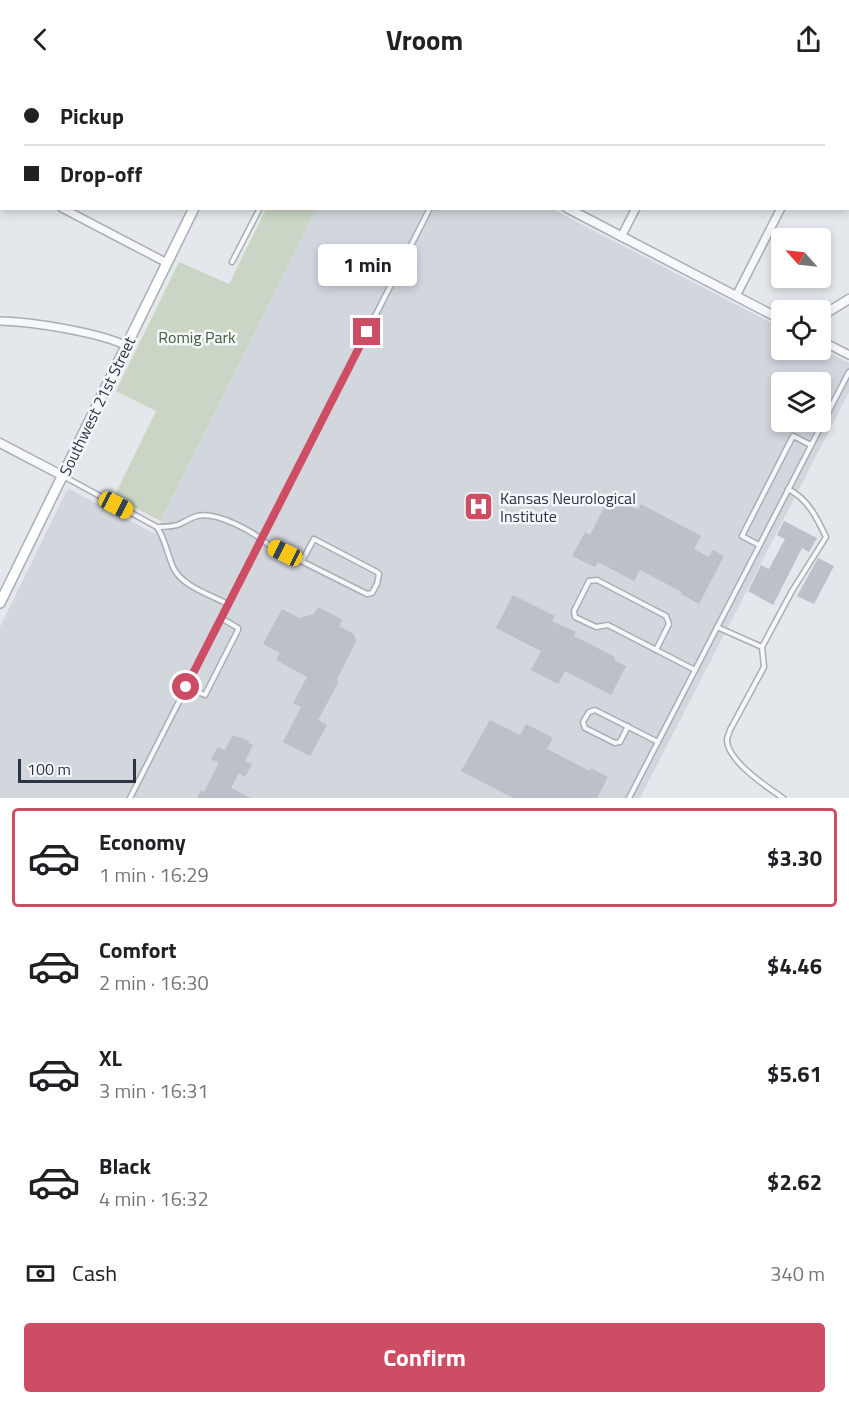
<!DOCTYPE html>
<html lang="en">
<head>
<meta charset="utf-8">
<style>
	body { margin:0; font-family:"Titillium Web",sans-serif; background:#f2f2f2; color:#202124; height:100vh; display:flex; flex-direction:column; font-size:22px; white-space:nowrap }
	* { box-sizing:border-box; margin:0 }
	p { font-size:20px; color:#757577 }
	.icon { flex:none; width:33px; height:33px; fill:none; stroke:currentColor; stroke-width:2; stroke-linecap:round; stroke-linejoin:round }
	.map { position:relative; height:720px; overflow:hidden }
	.sheet { display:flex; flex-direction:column; background:#fff; flex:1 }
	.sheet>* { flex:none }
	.hud { position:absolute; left:0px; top:0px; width:849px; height:132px; box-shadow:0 3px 9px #0003; display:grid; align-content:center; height:132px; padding:0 24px; background:#fff }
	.needle { width:39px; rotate:297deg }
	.tools { position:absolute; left:771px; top:150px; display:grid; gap:12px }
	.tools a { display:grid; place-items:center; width:60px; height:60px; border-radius:6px; background:#fff; box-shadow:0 3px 9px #0003; font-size:30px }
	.scale { position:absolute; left:18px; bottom:15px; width:118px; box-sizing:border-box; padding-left:6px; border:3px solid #2b3544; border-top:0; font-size:16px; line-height:21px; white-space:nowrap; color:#2b3544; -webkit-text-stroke:4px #f4f6f9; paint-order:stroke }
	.end { position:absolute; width:27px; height:27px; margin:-14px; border:8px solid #cd4d65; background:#fff; box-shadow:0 0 0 3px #fff }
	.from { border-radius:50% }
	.bubble { position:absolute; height:42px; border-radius:6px; background:#fff; box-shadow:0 3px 9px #0003; font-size:20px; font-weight:700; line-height:42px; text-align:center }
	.car { position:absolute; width:18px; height:36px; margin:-18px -9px; border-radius:8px; box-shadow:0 0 4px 2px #0007; background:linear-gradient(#f5c518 24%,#345 0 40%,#f5c518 0 76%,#345 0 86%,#f5c518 0) }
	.hud b { display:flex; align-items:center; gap:21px; height:57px; font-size:22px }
	.hud b+b { border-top:2px solid #e0e0e0 }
	.hud i { width:15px; height:15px; background:#202124 }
	ul { padding:10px 0 0; list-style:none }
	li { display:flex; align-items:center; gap:18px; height:99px; margin:0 12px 9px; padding:0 12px; border:3px solid transparent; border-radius:6px }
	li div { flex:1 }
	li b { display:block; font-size:22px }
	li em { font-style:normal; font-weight:700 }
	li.on { border-color:#cd4d65 }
	li>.icon { width:54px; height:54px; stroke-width:1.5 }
	.pay { display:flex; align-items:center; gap:15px; height:66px; padding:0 24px; font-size:22px }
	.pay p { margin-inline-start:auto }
	.cta { display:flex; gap:12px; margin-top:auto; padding:12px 24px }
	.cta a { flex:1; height:69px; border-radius:6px; background:#cd4d65; color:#fff; font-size:24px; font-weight:700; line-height:69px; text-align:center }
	header { display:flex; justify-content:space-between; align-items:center; height:78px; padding:0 24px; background:#fff; font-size:27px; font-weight:700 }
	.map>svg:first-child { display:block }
	.built { fill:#d2d6dd; fill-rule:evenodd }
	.green { fill:#cad5c5 }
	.building { fill:#bbc0c9 }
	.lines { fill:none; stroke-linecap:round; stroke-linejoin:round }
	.service-casing { stroke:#a9aeb6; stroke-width:7 }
	.minor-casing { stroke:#a9aeb6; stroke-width:10 }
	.tertiary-casing { stroke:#a9aeb6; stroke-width:11 }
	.secondary-casing { stroke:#a9aeb6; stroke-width:12 }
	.service { stroke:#f7f8fa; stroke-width:4 }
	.minor { stroke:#f7f8fa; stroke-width:7 }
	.tertiary { stroke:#f7f8fa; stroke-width:8 }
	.secondary { stroke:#fff; stroke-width:9 }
	.route { stroke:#cd4d65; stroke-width:8 }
	.labels { text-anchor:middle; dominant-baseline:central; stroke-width:5; stroke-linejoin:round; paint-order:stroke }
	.park-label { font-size:16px; fill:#425f39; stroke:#f4f6f9 }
	.street-label { font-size:16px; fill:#2b3544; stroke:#f4f6f9 }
	.poi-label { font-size:16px; fill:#2b3544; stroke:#f4f6f9; text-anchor:start }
</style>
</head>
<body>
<header><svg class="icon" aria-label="back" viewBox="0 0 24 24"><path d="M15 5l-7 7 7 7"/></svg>Vroom<svg class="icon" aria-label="share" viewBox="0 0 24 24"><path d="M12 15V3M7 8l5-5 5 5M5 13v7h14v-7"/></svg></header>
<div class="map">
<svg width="849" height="720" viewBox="0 0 849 720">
	<rect width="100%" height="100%" fill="#e4e7eb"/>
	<path class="built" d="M 316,131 L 552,131 L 781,250 L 782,272 L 820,272 L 821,270 L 849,285 L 849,314 L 640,720 L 0,720 L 0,549 L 66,414 L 69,411 L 155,456 ZM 782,304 L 820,304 L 820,344 L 782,344 Z"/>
	<path class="green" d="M 266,131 L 316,131 L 161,443 L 114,419 L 156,333 L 116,313 L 179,184 L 229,206 Z"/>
	<g class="building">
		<path d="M 610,418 L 638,432 L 641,426 L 701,458 L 694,471 L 709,479 L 713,472 L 724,478 L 699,526 L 681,516 L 682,514 L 640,492 L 634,503 L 598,484 L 595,489 L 572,478 L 585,454 L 590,457 Z"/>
		<path d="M 784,443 L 817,460 L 809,474 L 802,470 L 773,527 L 748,513 L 761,487 L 769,491 L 785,461 L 777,457 Z"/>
		<path d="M 818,480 L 834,488 L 814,526 L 797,518 Z"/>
		<path d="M 513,517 L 555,538 L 552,543 L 576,554 L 574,558 L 615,579 L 614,582 L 626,588 L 611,617 L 565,593 L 558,606 L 531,592 L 541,573 L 496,550 Z"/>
		<path d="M 318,529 L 343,542 L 339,548 L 354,556 L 356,564 L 337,601 L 338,605 L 318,642 L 327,647 L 310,678 L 283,664 L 301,629 L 293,625 L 307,599 L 276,582 L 280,575 L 263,566 L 282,531 L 299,540 L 314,536 Z"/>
		<path d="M 490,642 L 520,657 L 526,646 L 553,660 L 547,671 L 590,693 L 591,690 L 608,699 L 597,720 L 513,720 L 461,693 Z"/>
		<path d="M 233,657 L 249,663 L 248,665 L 253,667 L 245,683 L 252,686 L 245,699 L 239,695 L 231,710 L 251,720 L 197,720 L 201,712 L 204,714 L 219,685 L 211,681 L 218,669 L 225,672 Z"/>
	</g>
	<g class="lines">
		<defs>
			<g id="service">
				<path d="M 322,2 L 322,0"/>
				<path d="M 232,184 L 260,130"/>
				<path d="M 63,398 L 157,449 C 166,463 167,475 173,489 C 181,508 211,517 228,526"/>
				<path d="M 157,449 C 165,449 173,449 180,446 C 186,443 191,440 197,438 C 217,433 254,454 269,467 L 367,516 L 372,515 L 377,506 L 379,496 L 377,494 L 314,461 L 302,483"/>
				<path d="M 759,467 L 742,458 L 793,358 L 811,367"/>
				<path d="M 717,549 L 762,569 L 792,513 L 826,459 C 817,440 808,421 788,411"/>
				<path d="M 762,569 L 764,589 L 730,652 C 729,655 728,658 727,661 C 726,682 767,709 783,720"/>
				<path d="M 656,572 L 669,546 L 666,538 L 597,502 L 589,503 L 574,533 L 575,539 L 596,549 L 608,547 L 695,592"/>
				<path d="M 186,609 L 205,617 L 238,552 L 238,550 L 221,540"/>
				<path d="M 628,648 L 620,664 L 615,665 L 585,650 L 583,644 L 589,634 L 595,632 L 658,664"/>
				<path d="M 130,720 L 430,130"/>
				<path d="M 629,720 L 849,294"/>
			</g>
			<g id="minor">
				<path d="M 63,0 L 66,2"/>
				<path d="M 704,0 L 707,2"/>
				<path d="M 411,2 L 412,0"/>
				<path d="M 557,2 L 558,0"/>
				<path d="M 848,2 L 848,0"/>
				<path d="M 848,75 L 849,76"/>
				<path d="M 0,98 L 2,99"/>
				<path d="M 62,130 L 167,185"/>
				<path d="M 621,159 L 636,130"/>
				<path d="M 736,218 L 781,130"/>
				<path d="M 0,243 C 33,244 98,254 127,268"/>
				<path d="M 820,262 L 849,277"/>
			</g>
			<g id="tertiary">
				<path d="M 314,0 L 317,2"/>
				<path d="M 567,130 L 782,242"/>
				<path d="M 820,239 L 849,221"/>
				<path d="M 0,365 L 63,398"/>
			</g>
			<g id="secondary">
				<path d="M 256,2 L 256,0"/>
				<path d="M 0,525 L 194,130"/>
			</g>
		</defs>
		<use href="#service" class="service-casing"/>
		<use href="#minor" class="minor-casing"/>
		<use href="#tertiary" class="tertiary-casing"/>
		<use href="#secondary" class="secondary-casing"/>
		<use href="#service" class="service"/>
		<use href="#minor" class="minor"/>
		<use href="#tertiary" class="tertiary"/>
		<use href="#secondary" class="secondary"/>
	</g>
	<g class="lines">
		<path class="route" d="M 186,609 L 367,254"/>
	</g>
	<defs>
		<symbol id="hospital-square" viewBox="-11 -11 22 22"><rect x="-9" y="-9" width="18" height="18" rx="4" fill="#cd4d65" stroke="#f4f6f9"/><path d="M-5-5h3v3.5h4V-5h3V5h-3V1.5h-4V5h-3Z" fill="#fff"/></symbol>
	</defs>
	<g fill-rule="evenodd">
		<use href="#hospital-square" x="462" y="412" width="33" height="33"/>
	</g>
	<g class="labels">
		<g class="park-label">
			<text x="197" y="259">Romig Park</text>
		</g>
		<g class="street-label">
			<text transform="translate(97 328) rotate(-64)">Southwest 21st Street</text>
		</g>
		<g class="poi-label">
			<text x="500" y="420">Kansas Neurological<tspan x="500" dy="18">Institute</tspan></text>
		</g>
	</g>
</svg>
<div class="tools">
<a><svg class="needle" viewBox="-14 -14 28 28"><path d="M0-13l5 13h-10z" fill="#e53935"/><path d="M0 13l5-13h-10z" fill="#757577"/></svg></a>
<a><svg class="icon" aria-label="locate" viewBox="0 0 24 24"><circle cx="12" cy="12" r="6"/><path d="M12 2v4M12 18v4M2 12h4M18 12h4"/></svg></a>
<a><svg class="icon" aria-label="layers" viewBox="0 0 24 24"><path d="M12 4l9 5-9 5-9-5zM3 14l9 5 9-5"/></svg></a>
</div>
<div class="scale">100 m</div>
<i class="end from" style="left:186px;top:609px"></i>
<i class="end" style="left:367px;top:254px"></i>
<div class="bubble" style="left:318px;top:166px;width:99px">1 min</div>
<i class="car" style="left:116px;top:427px;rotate:118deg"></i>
<i class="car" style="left:285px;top:475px;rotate:296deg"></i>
<div class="hud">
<b><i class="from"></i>Pickup</b>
<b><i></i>Drop-off</b>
</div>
</div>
<section class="sheet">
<ul>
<li class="on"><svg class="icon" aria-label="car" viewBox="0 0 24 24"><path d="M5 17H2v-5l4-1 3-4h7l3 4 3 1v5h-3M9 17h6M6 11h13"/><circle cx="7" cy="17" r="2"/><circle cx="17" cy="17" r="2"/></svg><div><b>Economy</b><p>1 min · 16:29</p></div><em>$3.30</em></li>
<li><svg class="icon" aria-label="car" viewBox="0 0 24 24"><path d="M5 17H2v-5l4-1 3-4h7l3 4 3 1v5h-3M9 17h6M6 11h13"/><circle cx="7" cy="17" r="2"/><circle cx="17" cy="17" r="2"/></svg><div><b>Comfort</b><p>2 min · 16:30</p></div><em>$4.46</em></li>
<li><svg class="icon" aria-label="car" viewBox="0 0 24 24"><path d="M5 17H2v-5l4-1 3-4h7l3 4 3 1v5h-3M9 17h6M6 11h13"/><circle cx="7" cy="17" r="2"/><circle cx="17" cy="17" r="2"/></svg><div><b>XL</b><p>3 min · 16:31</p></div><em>$5.61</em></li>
<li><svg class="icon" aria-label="car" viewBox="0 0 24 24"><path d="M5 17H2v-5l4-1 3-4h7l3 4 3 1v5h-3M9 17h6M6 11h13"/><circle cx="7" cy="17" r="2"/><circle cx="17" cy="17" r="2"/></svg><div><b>Black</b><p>4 min · 16:32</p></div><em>$2.62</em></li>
</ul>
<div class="pay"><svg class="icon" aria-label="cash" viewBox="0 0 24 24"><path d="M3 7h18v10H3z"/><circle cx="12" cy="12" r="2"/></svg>Cash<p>340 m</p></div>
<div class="cta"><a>Confirm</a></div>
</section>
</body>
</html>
